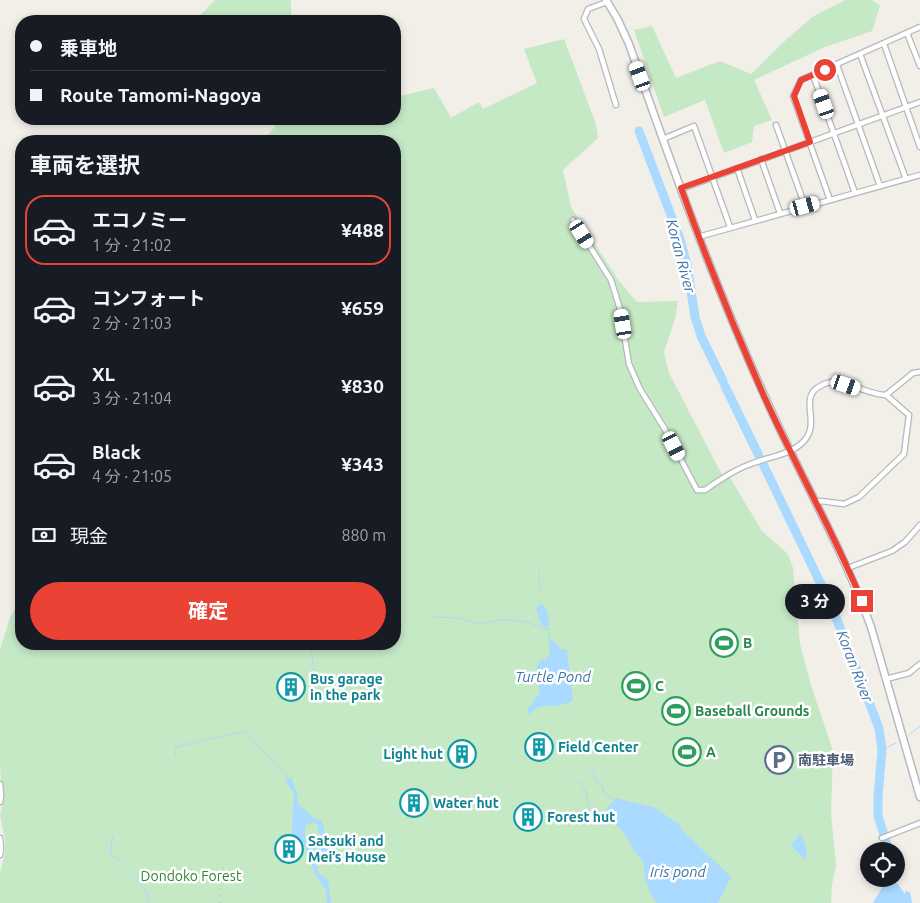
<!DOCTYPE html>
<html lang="ja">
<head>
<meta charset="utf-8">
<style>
	body { margin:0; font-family:Ubuntu,"Noto Sans JP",sans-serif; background:#20242c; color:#f1f3f6; height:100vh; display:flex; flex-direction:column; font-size:19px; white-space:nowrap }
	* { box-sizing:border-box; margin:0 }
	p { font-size:16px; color:#9ea1a6 }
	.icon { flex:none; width:28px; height:28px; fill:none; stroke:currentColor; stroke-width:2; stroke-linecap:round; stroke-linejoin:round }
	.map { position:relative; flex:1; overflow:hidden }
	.details { position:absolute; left:15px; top:135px; width:386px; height:515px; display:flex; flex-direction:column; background:#171b24; border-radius:20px; box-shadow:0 2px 8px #0003 }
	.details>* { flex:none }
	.guide { position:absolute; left:15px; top:15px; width:386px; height:110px; border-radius:20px; box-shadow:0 2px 8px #0003; display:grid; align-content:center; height:110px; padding:0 15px; background:#171b24 }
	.buttons { position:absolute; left:860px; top:842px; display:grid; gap:10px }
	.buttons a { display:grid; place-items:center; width:45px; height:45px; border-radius:50%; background:#171b24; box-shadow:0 2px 8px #0003; font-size:25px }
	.end { position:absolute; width:22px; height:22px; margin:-11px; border:6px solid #ea4335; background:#fff; box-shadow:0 0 0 2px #fff }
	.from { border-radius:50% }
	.bubble { position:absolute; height:35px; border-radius:18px; background:#171b24; box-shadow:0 2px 8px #0003; font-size:16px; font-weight:700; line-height:35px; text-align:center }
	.car { position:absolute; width:15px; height:30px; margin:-15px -8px; border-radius:6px; box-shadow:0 0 4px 1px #0007; background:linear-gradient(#fff 24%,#345 0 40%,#fff 0 76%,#345 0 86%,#fff 0) }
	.guide b { display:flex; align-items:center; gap:18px; height:48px; font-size:19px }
	.guide b+b { border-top:1px solid #363941 }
	.guide i { width:12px; height:12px; background:#f1f3f6 }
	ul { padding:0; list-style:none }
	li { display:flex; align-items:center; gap:15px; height:70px; margin:0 10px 8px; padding:0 5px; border:2px solid transparent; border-radius:20px }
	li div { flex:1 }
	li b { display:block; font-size:19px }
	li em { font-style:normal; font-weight:700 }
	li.on { border-color:#ea4335 }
	li>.icon { width:45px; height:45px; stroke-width:1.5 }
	h2 { padding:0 15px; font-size:22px; line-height:60px }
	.pay { display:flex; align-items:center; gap:12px; height:55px; padding:0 15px; font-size:19px }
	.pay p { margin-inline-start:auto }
	.action { display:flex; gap:10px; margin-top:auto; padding:10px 15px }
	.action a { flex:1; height:58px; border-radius:30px; background:#ea4335; color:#fff; font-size:20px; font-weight:700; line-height:58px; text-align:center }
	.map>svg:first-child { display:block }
	.green { fill:#c5e8c5 }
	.water { fill:#aadaff; fill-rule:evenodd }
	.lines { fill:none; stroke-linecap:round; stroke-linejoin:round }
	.stream { stroke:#aadaff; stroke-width:1 }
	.river { stroke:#aadaff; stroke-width:9 }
	.street-casing { stroke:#b5b8bc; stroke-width:7 }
	.secondary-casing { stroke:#b6babf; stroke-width:9 }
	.street { stroke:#fff; stroke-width:4.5 }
	.secondary { stroke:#fff; stroke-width:6 }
	.rail { stroke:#b6b7b8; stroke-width:1; stroke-dasharray:1 6; stroke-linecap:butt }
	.route { stroke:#ea4335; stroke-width:6 }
	.labels { text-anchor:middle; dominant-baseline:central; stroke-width:5; stroke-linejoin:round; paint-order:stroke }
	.leisure-label { font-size:14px; font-weight:bold; fill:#27864d; stroke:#fff; text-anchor:start }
	.culture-label { font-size:14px; font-weight:bold; fill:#0d838f; stroke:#fff; text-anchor:start }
	.service-label { font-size:14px; font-weight:bold; fill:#4e5e75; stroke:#fff; text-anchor:start }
	.park-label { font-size:14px; fill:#348238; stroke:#fff }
	.water-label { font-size:15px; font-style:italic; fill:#4174aa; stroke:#fff }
</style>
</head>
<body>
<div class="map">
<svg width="920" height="903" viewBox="0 0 920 903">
	<rect width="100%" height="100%" fill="#f1efe8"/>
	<g class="green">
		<path d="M 215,0 L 291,0 L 291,21 L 195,21 Z"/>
		<path d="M 845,0 L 872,0 L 880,6 L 872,31 L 825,47 L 754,80 L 772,120 L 754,126 L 752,142 L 724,153 L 705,100 L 664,117 L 634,30 L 652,26 L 676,78 L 720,61 L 751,74 L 789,37 L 814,16 Z"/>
		<path d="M 564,39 L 596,124 L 598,138 L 563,170 L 571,207 L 619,281 L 637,302 L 678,301 L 675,319 L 664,352 L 669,373 L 721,473 L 725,478 L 729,476 L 762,531 L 788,554 L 793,568 L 800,644 L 811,685 L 833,751 L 831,813 L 836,866 L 832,884 L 831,903 L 0,903 L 0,873 L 5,852 L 5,840 L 0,815 L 3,802 L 0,766 L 0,650 L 10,617 L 21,599 L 21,644 L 395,644 L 395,141 L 263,141 L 281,119 L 395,119 L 395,97 L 434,88 L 451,118 L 479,102 L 483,109 L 537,83 L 524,49 Z"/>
	</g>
	<g class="water">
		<path d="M 548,629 L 551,640 L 559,646 L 561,649 L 567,650 L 573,700 C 564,708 548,704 537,708 C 533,710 532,713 527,714 C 531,697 548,697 534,676 L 539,662 L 542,659 L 544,661 L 550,654 Z"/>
		<path d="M 291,777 L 297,793 L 298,804 L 314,818 L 322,821 L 330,856 L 316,864 L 319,874 L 328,880 L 331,903 L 327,903 L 326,890 L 319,881 L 306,854 L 306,848 L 290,835 L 292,830 L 294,793 L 285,781 L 288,778 ZM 313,822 L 317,824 C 319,833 324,845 317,851 L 305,839 L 305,826 Z"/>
		<path d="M 616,798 L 655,808 L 679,824 L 681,829 L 731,877 L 718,903 L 657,903 L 652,897 L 645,878 L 643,861 L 634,851 L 628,838 L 615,823 L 606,825 L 601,823 L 601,818 L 605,816 L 608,807 Z"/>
		<path d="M 800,834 C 807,843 807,850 806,861 L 791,845 Z"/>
		<path d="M 887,879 L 894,879 L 905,894 L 905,891 L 910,892 L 912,903 L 873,903 Z"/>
	</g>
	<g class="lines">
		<g class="stream">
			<path d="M 539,571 L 540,591"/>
			<path d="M 433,617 L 458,618 L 479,624 L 500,620 L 524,621 L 548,630"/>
			<path d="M 546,623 L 548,630"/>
			<path d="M 311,644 C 311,654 313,663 315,674"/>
			<path d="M 910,734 L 920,726"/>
			<path d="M 882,750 L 896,743"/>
			<path d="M 175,756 L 176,747 L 245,731 L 289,779"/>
			<path d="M 589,767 L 594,773 L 595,780 L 601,783 L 605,794 L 615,800"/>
			<path d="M 572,780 C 577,782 582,784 585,790 C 591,800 584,817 600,820"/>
			<path d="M 113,836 L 110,854 C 130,868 142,879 150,903"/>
		</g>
		<g class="river">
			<path d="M 639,131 L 680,239 L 687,265 L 695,317 L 701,336 L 723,381"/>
			<path d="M 725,386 L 759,456"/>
			<path d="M 763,464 L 832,607 L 879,728 L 882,750 L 878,796 L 878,816 L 889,851"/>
			<path d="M 541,609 L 545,622"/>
		</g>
		<defs>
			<g id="street">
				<path d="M 607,2 L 588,9 L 584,19 L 599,49 L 616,105"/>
				<path d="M 907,33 L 920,66"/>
				<path d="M 884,44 L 920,147"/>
				<path d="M 860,54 L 906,179"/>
				<path d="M 837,65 L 880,186"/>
				<path d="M 813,75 L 855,193"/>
				<path d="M 776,125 L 805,206"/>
				<path d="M 663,139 L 694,126 L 730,227"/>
				<path d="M 761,159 L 780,213"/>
				<path d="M 737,168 L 755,220"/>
				<path d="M 681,189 L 920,102"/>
				<path d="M 830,200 L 793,96 L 801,80 L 920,27"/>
				<path d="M 573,220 L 611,280 L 620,309 L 629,364 L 640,389 L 666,431 L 697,490 L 705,490 C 718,481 732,471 748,465 C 766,457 790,456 804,441 C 823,420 793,394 827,383 C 844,378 867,395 886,395 L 909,415 L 904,454 L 859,497 L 844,504 L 821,501 L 815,502"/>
				<path d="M 698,237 L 920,175"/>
				<path d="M 886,395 L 913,373 L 920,372"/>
				<path d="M 848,568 L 892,551 L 905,542 L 920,525"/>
				<path d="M 886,679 L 909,673 L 920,664"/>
				<path d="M 0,784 L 1,796 L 0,802"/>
				<path d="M 0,838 L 1,849 L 0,855"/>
				<path d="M 882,838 L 920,823"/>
			</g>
			<path id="secondary" d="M 606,0 L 617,18 L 629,44 C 671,163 713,282 765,397 C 799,474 842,547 871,627 L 920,797"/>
		</defs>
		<use href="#street" class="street-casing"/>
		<use href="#secondary" class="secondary-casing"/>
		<use href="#street" class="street"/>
		<use href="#secondary" class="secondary"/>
		<path class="rail" d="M 220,903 L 219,884 L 224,864"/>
	</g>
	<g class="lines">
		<path class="route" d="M 825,70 L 801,80 L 794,96 L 810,142 L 681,188 C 706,258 734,328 764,396 C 795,465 833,531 862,601"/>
	</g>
	<defs>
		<symbol id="stadium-ring" viewBox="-11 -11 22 22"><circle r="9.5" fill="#fff" stroke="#2e9e5b" stroke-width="1.5"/><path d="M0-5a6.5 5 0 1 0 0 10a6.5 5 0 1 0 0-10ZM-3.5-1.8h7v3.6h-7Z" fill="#2e9e5b"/></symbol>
		<symbol id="building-ring" viewBox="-11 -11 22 22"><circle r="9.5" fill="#fff" stroke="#0f9aa8" stroke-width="1.5"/><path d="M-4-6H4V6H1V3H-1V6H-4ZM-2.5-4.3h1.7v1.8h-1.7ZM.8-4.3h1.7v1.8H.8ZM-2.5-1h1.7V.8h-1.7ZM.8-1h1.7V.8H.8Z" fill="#0f9aa8"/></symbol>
		<symbol id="parking-ring" viewBox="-11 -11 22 22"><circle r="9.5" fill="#fff" stroke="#5c6f8a" stroke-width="1.5"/><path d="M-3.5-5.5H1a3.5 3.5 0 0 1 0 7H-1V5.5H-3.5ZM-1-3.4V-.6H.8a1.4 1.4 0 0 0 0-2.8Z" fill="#5c6f8a"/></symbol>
	</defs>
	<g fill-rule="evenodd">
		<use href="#stadium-ring" x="708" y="627" width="32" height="32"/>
		<use href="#stadium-ring" x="620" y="670" width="32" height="32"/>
		<use href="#building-ring" x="275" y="671" width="32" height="32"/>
		<use href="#stadium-ring" x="660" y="695" width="32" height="32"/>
		<use href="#building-ring" x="523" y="731" width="32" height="32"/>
		<use href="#stadium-ring" x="671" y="736" width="32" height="32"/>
		<use href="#building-ring" x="446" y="738" width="32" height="32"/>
		<use href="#parking-ring" x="763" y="744" width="32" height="32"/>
		<use href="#building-ring" x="398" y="787" width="32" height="32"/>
		<use href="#building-ring" x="512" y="801" width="32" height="32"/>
		<use href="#building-ring" x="273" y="833" width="32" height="32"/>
	</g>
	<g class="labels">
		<g class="leisure-label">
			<text x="743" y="643">B</text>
			<text x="655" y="686">C</text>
			<text x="695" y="711">Baseball Grounds</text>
			<text x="706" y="752">A</text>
		</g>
		<g class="culture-label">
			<text x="310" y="679">Bus garage<tspan x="310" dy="16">in the park</tspan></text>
			<text x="558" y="747">Field Center</text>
			<text x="443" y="754" text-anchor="end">Light hut</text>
			<text x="433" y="803">Water hut</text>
			<text x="547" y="817">Forest hut</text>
			<text x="308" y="841">Satsuki and<tspan x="308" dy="16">Mei’s House</tspan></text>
		</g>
		<g class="service-label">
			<text x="798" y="760">南駐車場</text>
		</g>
		<g class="park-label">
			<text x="191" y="876">Dondoko Forest</text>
		</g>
		<g class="water-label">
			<text transform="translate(681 256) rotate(75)">Koran River</text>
			<text transform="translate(855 666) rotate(69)">Koran River</text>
			<text x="553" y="676">Turtle Pond</text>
			<text x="678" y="871">Iris pond</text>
		</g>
	</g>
</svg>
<div class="buttons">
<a><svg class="icon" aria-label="locate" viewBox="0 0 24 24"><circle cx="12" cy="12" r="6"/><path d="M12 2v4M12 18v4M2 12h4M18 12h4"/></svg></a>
</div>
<i class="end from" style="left:825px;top:70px"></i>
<i class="end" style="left:862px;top:601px"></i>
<div class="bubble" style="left:785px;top:584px;width:60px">3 分</div>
<i class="car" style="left:640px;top:76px;rotate:340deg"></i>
<i class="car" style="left:824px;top:104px;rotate:341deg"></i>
<i class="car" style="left:805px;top:206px;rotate:75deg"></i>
<i class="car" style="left:582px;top:234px;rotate:148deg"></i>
<i class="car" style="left:623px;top:324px;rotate:351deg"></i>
<i class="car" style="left:846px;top:385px;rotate:109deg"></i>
<i class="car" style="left:674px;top:446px;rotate:153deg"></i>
<div class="guide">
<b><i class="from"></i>乗車地</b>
<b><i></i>Route Tamomi-Nagoya</b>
</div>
<section class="details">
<h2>車両を選択</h2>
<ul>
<li class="on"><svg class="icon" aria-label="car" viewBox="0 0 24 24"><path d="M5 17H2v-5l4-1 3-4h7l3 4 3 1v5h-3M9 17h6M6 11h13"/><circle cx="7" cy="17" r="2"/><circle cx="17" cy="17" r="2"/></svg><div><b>エコノミー</b><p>1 分 · 21:02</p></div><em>¥488</em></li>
<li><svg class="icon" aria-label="car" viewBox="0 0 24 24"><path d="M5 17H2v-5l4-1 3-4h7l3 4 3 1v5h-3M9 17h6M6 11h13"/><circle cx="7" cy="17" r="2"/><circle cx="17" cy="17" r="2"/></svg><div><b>コンフォート</b><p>2 分 · 21:03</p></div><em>¥659</em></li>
<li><svg class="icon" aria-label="car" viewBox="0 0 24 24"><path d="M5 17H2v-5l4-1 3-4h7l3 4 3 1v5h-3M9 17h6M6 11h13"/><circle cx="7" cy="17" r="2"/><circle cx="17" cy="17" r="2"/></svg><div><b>XL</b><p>3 分 · 21:04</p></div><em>¥830</em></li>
<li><svg class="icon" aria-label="car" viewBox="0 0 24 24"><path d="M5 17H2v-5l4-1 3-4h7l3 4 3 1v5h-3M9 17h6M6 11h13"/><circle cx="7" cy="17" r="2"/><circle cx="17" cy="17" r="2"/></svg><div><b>Black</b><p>4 分 · 21:05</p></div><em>¥343</em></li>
</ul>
<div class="pay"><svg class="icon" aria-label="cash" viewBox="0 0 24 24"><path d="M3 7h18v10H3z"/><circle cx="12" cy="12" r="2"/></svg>現金<p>880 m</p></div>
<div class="action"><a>確定</a></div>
</section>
</div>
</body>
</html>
